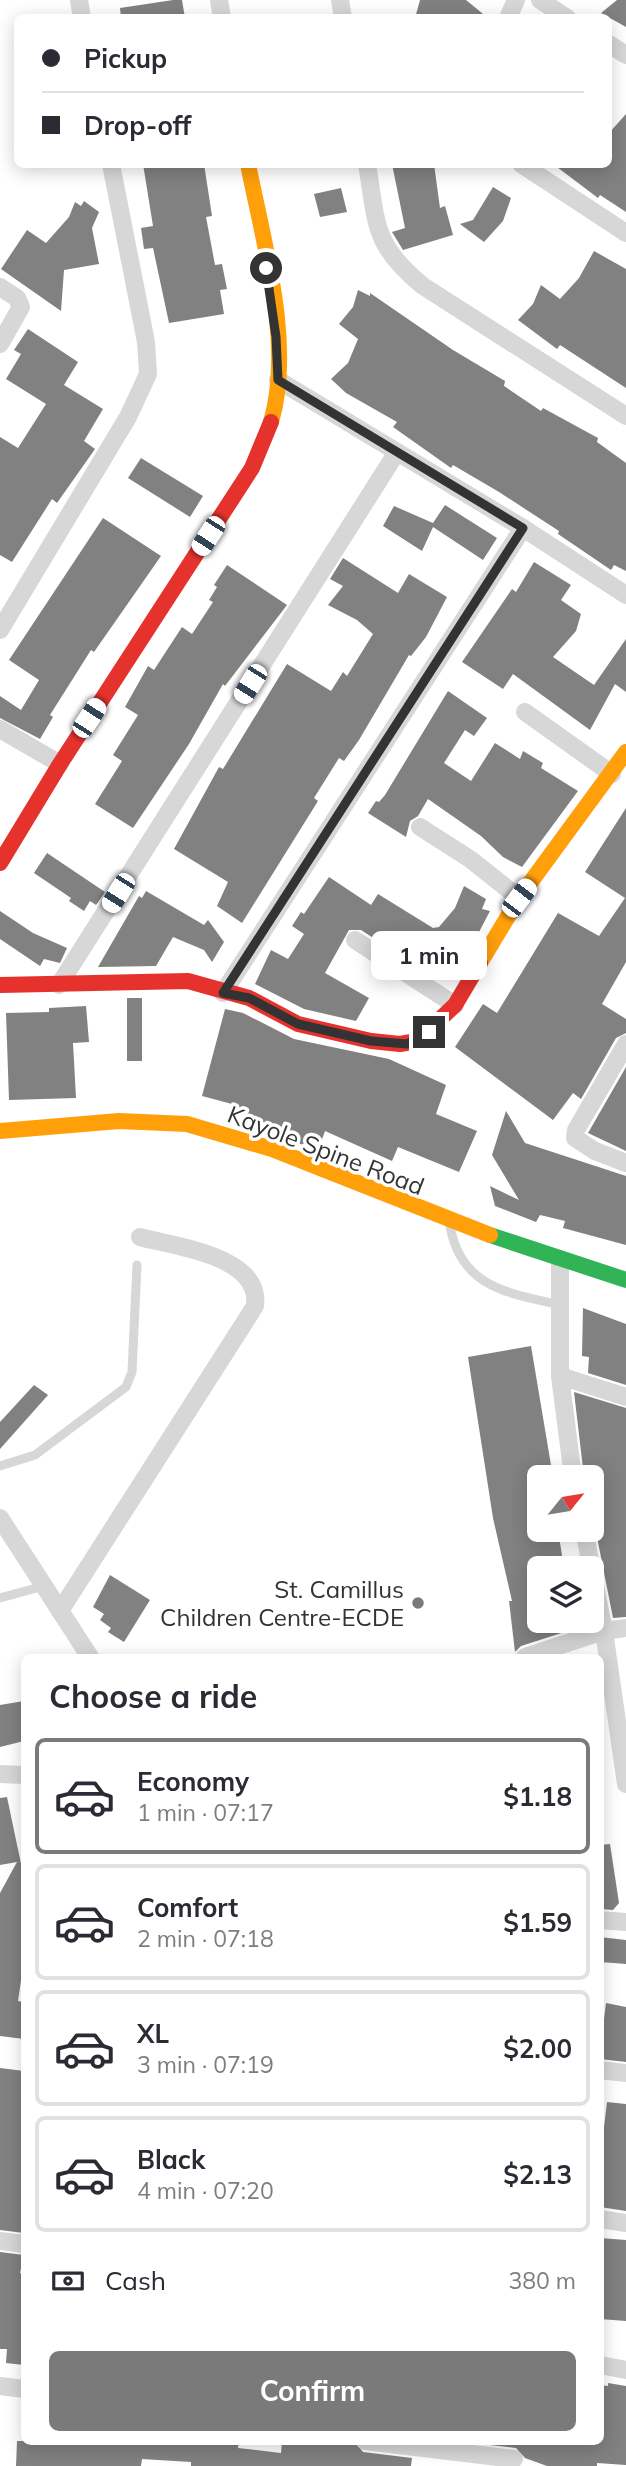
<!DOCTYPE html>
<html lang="en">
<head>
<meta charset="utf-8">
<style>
	body { margin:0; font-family:Mulish,sans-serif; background:#f2f2f3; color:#2b2b33; height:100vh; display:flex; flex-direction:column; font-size:26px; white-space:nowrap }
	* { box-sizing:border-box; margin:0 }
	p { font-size:23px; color:#7c7c81 }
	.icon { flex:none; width:38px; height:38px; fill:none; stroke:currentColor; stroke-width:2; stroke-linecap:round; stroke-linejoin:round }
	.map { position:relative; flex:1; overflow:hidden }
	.sheet { position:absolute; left:21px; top:1654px; width:583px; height:791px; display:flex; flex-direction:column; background:#fff; border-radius:10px; box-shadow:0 4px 18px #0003 }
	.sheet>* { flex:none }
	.guide { position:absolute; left:14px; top:14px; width:598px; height:154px; border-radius:10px; box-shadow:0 4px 18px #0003; display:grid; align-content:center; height:154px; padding:0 28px; background:#fff }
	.needle { width:46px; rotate:60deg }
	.controls { position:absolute; left:527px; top:1465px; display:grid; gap:14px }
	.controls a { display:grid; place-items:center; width:77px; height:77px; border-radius:10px; background:#fff; box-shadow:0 4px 18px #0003; font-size:35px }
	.end { position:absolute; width:32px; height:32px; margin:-16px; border:9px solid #333; background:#fff; box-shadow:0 0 0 4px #fff }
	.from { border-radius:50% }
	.bubble { position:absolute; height:49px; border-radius:10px; background:#fff; box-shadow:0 4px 18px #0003; font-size:23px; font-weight:700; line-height:49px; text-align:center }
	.car { position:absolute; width:21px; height:42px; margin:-21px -10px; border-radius:9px; box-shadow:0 0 5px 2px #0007; background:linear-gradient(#fff 24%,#345 0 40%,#fff 0 76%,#345 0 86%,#fff 0) }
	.guide b { display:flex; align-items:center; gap:24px; height:66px; font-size:26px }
	.guide b+b { border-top:2px solid #e1e1e2 }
	.guide i { width:18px; height:18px; background:#2b2b33 }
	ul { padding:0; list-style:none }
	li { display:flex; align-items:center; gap:21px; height:116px; margin:0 14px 10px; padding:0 14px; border:4px solid #e1e1e2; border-radius:10px }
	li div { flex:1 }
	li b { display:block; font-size:26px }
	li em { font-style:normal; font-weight:700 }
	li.on { border-color:#7a7a7a }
	li>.icon { width:63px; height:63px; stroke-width:1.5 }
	h2 { padding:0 28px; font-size:32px; line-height:84px }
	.pay { display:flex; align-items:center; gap:18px; height:77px; padding:0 28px; font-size:26px }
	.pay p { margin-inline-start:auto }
	.cta { display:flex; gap:14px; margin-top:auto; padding:14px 28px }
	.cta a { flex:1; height:80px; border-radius:10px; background:#7a7a7a; color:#fff; font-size:28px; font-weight:700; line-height:80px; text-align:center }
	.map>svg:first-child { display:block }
	.building { fill:#818181 }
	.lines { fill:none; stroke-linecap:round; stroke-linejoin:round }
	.lane { stroke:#d7d7d7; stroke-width:9 }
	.street { stroke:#d7d7d7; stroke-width:18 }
	.fast { stroke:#30b455; stroke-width:16 }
	.slow { stroke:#ff9f0a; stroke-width:16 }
	.jam { stroke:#e5322d; stroke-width:16 }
	.route { stroke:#333; stroke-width:9 }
	.poi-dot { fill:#7a7a7a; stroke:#fff; stroke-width:2.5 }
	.labels { text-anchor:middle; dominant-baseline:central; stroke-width:7; stroke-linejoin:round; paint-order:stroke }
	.street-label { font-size:24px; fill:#333; stroke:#fff }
	.poi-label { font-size:24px; fill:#333; stroke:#fff; text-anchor:end }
</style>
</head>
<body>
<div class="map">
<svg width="626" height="2466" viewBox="0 0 626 2466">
	<rect width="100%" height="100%" fill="#fff"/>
	<g class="building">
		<path d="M 173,0 L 182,0 L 185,18 L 121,18 L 120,8 Z"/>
		<path d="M 420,0 L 466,0 L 488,18 L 415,18 Z"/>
		<path d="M 617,0 L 626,0 L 626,27 L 601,13 Z"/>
		<path d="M 626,114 L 626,212 L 600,195 L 598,198 L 553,164 L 609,164 L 609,133 Z"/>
		<path d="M 143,164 L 204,164 L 212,216 L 206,217 L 215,265 L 222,264 L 227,289 L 220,290 L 224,314 L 169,323 L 153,248 L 144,249 L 141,228 L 153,226 Z"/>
		<path d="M 392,164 L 434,164 L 440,208 L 445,206 L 453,235 L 403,250 L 392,232 L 405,228 Z"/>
		<path d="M 493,187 L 511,198 L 503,221 L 484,242 L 460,224 L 473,220 Z"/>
		<path d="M 341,188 L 347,212 L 320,217 L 314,194 Z"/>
		<path d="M 84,201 L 99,212 L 92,228 L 99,264 L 64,270 L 61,311 L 1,269 L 27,230 L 46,243 L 69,217 L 75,202 L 81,206 Z"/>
		<path d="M 594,251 L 626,269 L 626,388 L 560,345 L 557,349 L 518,320 L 533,304 L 541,285 L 560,299 L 579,278 Z"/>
		<path d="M 358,290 L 370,296 L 370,293 L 453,350 L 505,381 L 504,386 L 541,411 L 543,408 L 598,438 L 597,442 L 626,463 L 626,571 L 614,565 L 611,570 L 558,534 L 559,531 L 499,492 L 453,465 L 451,468 L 393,427 L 397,422 L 346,393 L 331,379 L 348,363 L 358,339 L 339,324 L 353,307 Z"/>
		<path d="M 28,329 L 78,362 L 64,385 L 103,409 L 84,441 L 95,449 L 57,503 L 52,499 L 12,562 L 0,555 L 0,437 L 18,448 L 46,404 L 6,379 L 21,354 L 14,350 Z"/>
		<path d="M 141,458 L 203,496 L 190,517 L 128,478 Z"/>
		<path d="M 445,505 L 497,538 L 483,560 L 433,527 L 422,551 L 383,526 L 394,506 L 433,523 Z"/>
		<path d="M 103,518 L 161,556 L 94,652 L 91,650 L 50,715 L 53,717 L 40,739 L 0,718 L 0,696 L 21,710 L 39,680 L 9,660 Z"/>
		<path d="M 343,558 L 398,593 L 409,574 L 447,597 L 426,637 L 411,656 L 409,655 L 359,740 L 344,761 L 339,758 L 314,798 L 318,801 L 242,923 L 217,906 L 228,882 L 174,849 L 219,767 L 223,769 L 287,664 L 331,691 L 343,672 L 347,676 L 373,634 L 357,620 L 328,605 L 343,586 L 330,579 Z"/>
		<path d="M 534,562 L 571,585 L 561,600 L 581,614 L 576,631 L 553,657 L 594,685 L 626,639 L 626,692 L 615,684 L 590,730 L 513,674 L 503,689 L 462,662 L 512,589 L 516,592 Z"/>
		<path d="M 227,565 L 287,605 L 225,686 L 223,684 L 189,744 L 133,828 L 95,804 L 122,761 L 113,755 L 138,715 L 125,707 L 148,666 L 154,670 L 182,627 L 192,634 L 213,602 L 209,600 L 217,587 L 214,585 Z"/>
		<path d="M 448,691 L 487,718 L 474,736 L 465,730 L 444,763 L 471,781 L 495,743 L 520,759 L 523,751 L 543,763 L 541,768 L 578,791 L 522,867 L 503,857 L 481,836 L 428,799 L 418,816 L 410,821 L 406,837 L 368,813 L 376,801 L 379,802 L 385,795 Z"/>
		<path d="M 626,808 L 626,962 L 602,1004 L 626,1019 L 626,1033 L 616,1038 L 581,1099 L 573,1093 L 553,1120 L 455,1047 L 483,1004 L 497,1013 L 558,913 L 599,936 L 625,898 L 585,872 Z"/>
		<path d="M 47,853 L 105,892 L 96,905 L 90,901 L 84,911 L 69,901 L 71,898 L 34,873 Z"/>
		<path d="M 329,877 L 371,905 L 378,894 L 433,928 L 439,927 L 455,908 L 464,886 L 486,899 L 482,909 L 490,911 L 469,951 L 454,943 L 435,978 L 361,930 L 349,930 L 325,973 L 369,998 L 356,1021 L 304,1009 L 255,984 L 271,950 L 288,959 L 304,934 L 292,926 L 301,912 L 304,914 Z"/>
		<path d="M 146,891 L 204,925 L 208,920 L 224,942 L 212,962 L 204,950 L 173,937 L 156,966 L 98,967 L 139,896 L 142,898 Z"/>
		<path d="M 0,911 L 33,933 L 67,948 L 60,963 L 44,959 L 40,966 L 0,939 Z"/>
		<rect x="127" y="998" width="15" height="63"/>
		<path d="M 86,1006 L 89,1042 L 73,1043 L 76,1098 L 9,1100 L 6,1013 L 49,1012 L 49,1008 Z"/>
		<path d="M 225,1009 L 243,1013 L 294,1039 L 389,1059 L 446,1085 L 436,1114 L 477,1131 L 459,1172 L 398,1147 L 392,1161 L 325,1131 L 318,1151 L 276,1134 L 278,1128 L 230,1110 L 232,1104 L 202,1096 Z"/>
		<path d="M 626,1067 L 626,1151 L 588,1133 Z"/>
		<path d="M 506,1111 L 525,1143 L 626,1176 L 626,1245 L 563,1228 L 565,1221 L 540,1215 L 536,1222 L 495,1206 L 490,1186 L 519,1200 L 492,1155 Z"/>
		<path d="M 583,1308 L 626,1324 L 626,1385 L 588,1373 L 589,1357 L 582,1356 Z"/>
		<path d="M 531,1346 L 553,1477 L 539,1477 L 539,1530 L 558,1530 L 564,1568 L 539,1568 L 539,1625 L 572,1620 L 574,1629 L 521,1646 L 515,1652 L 509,1601 L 512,1601 L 493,1518 L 468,1357 Z"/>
		<path d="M 34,1385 L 48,1395 L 0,1449 L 0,1422 Z"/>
		<path d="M 574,1392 L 626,1408 L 626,1617 L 613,1618 L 596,1532 L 592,1477 L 584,1477 Z"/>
		<path d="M 110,1575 L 150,1600 L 124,1642 L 108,1632 L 111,1628 L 100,1620 L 104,1614 L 93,1607 Z"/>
		<path d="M 24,1701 L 24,1741 L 0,1747 L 0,1705 Z"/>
		<path d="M 7,1797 L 24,1878 L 24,1960 L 18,2001 L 24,2002 L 24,2039 L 0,2036 L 0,1893 L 17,1862 L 0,1865 L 0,1798 Z"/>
		<path d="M 610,1844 L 619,1903 L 613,1910 L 600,1909 L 600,1845 Z"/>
		<path d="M 600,1937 L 626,1940 L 626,1964 L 600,1962 Z"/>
		<path d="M 606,2003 L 626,2007 L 626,2062 L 600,2059 L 600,2019 L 604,2019 Z"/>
		<path d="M 0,2068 L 24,2071 L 24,2182 L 21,2209 L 24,2233 L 0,2230 Z"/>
		<path d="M 607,2102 L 626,2104 L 626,2211 L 600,2207 L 600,2161 Z"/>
		<path d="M 600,2238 L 626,2240 L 626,2321 L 600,2319 Z"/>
		<path d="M 0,2252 L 24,2255 L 20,2273 L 24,2274 L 24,2365 L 6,2363 L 7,2349 L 0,2349 Z"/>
		<path d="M 608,2383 L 626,2386 L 626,2465 L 597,2463 L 597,2466 L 547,2466 L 525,2458 L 516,2448 L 481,2444 L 600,2441 L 600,2385 L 608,2386 Z"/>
		<path d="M 17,2441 L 239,2441 L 238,2448 L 281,2453 L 282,2441 L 354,2441 L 363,2452 L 412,2458 L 411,2466 L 191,2466 L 191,2462 L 142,2459 L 141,2466 L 16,2466 Z"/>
	</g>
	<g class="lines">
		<g class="lane">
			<path d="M 450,1226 C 461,1288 509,1293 560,1305"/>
			<path d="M 0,1466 L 35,1455 L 126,1387 L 132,1372 L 137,1265"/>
			<path d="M 0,1598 L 44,1586"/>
		</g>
		<g class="street">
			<path d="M 79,0 L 82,18"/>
			<path d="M 219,0 L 222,18"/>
			<path d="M 340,0 L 343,18"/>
			<path d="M 540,0 L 567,18"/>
			<path d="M 508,18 L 516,0"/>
			<path d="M 609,44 L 626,55"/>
			<path d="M 367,164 C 377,225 373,245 423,286 L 626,416"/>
			<path d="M 521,164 L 626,233"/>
			<path d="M 0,287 L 17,298 L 21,307 L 0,344"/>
			<path d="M 278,380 L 523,528 L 626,595"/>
			<path d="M 0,630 L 128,417 L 148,374 L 146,342 L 111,164"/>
			<path d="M 525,712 L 612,774"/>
			<path d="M 0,729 L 60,764"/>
			<path d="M 420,827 L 470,859 L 519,898"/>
			<path d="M 355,940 L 455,1005"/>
			<path d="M 59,985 L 397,452"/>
			<path d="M 223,993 L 523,528"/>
			<path d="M 626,1044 L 576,1130 L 575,1138 L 595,1151 L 626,1163"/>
			<path d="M 560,1259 L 560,1376 L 573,1477"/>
			<path d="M 560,1376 L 626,1397"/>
			<path d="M 0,1518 L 90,1657"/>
			<path d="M 584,1530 L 604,1631 L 626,1784"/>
			<path d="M 60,1611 L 255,1306 C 262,1256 176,1247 140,1237"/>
			<path d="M 525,1657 L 604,1631 L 626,1628"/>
			<path d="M 0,1774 L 24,1775"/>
			<path d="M 600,1920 L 626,1922"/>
			<path d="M 600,2070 L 626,2073"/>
			<path d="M 600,2219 L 626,2223"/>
			<path d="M 0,2241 L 24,2244"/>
			<path d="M 600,2365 L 626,2370"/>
			<path d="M 0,2386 L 24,2389"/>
			<path d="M 365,2441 L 514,2459"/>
		</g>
		<path class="fast" d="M 490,1235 L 626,1280"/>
		<g class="slow">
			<path d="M 248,164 C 263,241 294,344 271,422"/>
			<path d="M 480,963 L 519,898 L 626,752"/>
			<path d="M 0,1131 L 119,1121 L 187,1124 L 272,1149 L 490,1235"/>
		</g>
		<g class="jam">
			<path d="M 0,863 L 60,764 L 252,468 L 271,422"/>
			<path d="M 0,985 L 188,981 L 249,998 L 298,1024 L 371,1041 L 400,1044 L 417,1041 L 455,1005 L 480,963"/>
		</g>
	</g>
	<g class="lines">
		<path class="route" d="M 266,268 L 276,337 L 278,380 L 523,528 L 223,993 L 249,998 L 298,1024 L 371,1041 L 407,1044 L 429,1032"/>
	</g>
	<circle class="poi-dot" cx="418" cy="1603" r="7"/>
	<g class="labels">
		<g class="street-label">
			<text transform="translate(326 1150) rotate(21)">Kayole Spine Road</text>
		</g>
		<g class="poi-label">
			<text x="404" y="1589">St. Camillus<tspan x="404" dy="28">Children Centre-ECDE</tspan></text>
		</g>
	</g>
</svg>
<div class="controls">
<a><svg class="needle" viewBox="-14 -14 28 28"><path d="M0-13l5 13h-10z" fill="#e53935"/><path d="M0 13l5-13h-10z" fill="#7c7c81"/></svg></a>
<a><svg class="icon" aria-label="layers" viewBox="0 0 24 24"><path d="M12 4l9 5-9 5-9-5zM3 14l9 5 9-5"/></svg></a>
</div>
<i class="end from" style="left:266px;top:268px"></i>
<i class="end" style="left:429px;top:1032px"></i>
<div class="bubble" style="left:371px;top:931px;width:116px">1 min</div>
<i class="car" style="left:208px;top:536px;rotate:213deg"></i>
<i class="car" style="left:250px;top:684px;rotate:212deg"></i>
<i class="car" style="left:89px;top:718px;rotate:33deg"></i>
<i class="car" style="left:118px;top:893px;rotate:212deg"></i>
<i class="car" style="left:519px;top:898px;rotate:37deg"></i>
<div class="guide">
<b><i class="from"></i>Pickup</b>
<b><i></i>Drop-off</b>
</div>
<section class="sheet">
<h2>Choose a ride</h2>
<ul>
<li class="on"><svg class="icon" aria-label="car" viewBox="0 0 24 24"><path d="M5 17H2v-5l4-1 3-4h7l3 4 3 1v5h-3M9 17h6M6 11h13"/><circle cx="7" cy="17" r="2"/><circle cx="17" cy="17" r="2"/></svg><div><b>Economy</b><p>1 min · 07:17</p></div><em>$1.18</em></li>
<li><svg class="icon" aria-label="car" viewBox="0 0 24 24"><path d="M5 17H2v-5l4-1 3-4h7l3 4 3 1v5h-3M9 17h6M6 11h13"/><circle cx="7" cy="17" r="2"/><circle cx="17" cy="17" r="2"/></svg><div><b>Comfort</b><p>2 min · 07:18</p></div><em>$1.59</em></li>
<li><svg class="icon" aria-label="car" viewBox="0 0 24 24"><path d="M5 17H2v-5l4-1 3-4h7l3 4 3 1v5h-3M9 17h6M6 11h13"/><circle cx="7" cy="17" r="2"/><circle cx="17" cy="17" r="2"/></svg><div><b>XL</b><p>3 min · 07:19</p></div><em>$2.00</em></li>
<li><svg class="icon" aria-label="car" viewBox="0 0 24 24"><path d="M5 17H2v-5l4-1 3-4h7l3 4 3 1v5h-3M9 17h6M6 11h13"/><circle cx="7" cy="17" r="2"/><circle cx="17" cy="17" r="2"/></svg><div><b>Black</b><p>4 min · 07:20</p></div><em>$2.13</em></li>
</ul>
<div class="pay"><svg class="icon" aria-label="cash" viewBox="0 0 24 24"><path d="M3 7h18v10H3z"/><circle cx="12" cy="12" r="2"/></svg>Cash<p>380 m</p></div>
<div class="cta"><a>Confirm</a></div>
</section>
</div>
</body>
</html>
